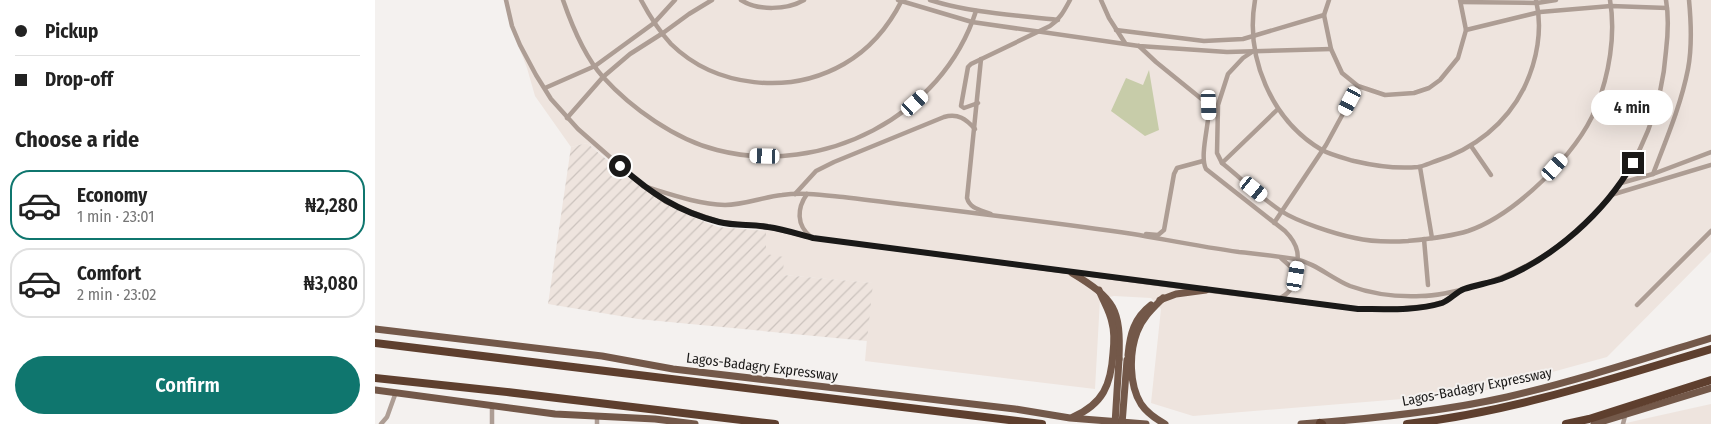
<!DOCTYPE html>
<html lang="en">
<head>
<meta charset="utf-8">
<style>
	body { margin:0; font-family:"Fira Sans Condensed",sans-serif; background:#f6f6f6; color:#222; height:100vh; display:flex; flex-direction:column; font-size:19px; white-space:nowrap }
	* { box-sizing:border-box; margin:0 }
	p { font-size:16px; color:#767676 }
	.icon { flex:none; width:28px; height:28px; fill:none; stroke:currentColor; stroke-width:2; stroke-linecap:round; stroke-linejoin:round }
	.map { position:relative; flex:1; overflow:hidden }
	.drawer { display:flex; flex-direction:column; background:#fff; width:375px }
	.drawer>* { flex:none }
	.hud { display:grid; align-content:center; height:110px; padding:0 15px; background:#fff }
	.end { position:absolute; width:22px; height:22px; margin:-11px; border:6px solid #1a1918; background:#fff; box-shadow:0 0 0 2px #fff }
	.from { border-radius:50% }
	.bubble { position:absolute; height:35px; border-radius:18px; background:#fff; box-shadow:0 5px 20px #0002; font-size:16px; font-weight:600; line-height:35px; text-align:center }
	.car { position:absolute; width:15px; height:30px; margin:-15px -8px; border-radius:6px; box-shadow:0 0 4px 1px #0007; background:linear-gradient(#fff 24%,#345 0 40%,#fff 0 76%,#345 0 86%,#fff 0) }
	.hud b { display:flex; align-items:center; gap:18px; height:48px; font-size:19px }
	.hud b+b { border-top:1px solid #e0e0e0 }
	.hud i { width:12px; height:12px; background:#222 }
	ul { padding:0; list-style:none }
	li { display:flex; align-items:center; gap:15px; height:70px; margin:0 10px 8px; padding:0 5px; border:2px solid #e0e0e0; border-radius:20px }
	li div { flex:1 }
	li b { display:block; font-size:19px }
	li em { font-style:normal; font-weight:600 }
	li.selected { border-color:#0f766e }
	li>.icon { width:45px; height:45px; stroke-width:1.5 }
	h2 { padding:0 15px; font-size:22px; line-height:60px }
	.action { display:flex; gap:10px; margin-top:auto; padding:10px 15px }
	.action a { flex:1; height:58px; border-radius:30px; background:#0f766e; color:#fff; font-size:20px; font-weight:600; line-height:58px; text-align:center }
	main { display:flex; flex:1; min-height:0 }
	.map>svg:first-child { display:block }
	.built { fill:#eee4de }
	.industrial { fill:url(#industrial-furrows) }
	.green { fill:#c7cca9 }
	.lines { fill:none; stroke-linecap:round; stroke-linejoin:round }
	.street { stroke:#ad9d94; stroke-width:4.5 }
	.primary { stroke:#735849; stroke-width:7 }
	.highway { stroke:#5e3f2e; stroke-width:8 }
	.primary-bridge { stroke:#735849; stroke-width:7 }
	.route { stroke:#1a1918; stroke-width:6 }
	.labels { text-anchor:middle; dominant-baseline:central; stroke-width:4; stroke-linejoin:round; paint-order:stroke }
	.street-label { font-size:14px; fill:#1a1918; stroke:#f4f1ef }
</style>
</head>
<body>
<main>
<section class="drawer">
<div class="hud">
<b><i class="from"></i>Pickup</b>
<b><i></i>Drop-off</b>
</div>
<h2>Choose a ride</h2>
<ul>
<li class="selected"><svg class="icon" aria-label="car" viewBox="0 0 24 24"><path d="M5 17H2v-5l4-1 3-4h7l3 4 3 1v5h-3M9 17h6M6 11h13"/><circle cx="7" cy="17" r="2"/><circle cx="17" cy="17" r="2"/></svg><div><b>Economy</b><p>1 min · 23:01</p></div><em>₦2,280</em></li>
<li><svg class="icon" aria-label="car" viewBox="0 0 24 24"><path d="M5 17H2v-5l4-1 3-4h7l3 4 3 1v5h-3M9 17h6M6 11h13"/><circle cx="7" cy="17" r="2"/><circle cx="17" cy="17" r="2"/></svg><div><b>Comfort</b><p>2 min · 23:02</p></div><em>₦3,080</em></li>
</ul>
<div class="action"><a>Confirm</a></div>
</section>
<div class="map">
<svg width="1336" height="424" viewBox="0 0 1336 424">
	<defs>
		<pattern id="industrial-furrows" width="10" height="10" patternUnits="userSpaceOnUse" patternTransform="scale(1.25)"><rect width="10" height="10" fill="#eee4de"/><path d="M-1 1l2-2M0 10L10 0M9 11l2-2" fill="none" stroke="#ccc3be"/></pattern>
	</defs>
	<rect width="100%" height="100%" fill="#f4f1ef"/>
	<g class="built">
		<path d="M 131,0 L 1336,0 L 1336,252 L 1232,357 L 1101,393 L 818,416 L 776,403 L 786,309 L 776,298 L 739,296 L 725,299 L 720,389 L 490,361 L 497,283 L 408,275 L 391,254 L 391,231 L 320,218 L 294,206 L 212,143 L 196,147 L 160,96 L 152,68 L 136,27 Z"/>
		<path d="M 1336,404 L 1336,424 L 1247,424 L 1273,418 Z"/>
	</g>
	<path class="industrial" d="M 212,143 L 251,176 L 294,206 L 320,218 L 343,227 L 391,231 L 391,254 L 409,257 L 408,275 L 498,283 L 492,341 L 263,319 L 173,304 L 196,147 Z"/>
	<path class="green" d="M 774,70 L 784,130 L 770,136 L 736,111 L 751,78 L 768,85 Z"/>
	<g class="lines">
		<g class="street">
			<path d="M 131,0 L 137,26 L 145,45 L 161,75 L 176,99 L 203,129 L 268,186 L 291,202 L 307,209 L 345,222 L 394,227 L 438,238 L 822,289"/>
			<path d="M 188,0 C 197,26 209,56 228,77 C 256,108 301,140 342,150 C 447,177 567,117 601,11"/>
			<path d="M 266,0 C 274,15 284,31 296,44 C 341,88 415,95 469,64 C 495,49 514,26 527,0"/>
			<path d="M 366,0 C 383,11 412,10 429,0"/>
			<path d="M 523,0 L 597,22 L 764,46 L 852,52 L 956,49"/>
			<path d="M 555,0 C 596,13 640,15 683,20"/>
			<path d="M 726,0 L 734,18 L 750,43"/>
			<path d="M 880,0 C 870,57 896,120 947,150 C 956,155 969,158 979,161 C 1000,166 1022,169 1043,167 C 1049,166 1055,163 1061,161 C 1099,149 1131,124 1149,88 C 1162,61 1168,29 1161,0"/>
			<path d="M 954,0 L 949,15 L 956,49 L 967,73 L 983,86 L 1010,95 L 1039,93 L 1054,88 L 1065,80 L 1083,58 L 1091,30 L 1085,0"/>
			<path d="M 1086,2 L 1162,3 L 1181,0"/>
			<path d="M 741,30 L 829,41 L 868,39 L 949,15"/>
			<path d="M 1091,30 L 1165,12 L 1236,6 L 1292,8"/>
			<path d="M 764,46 L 781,62 L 834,105 C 835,122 824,156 831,169 L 910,231 C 925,246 924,256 921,276"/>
			<path d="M 880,50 L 868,58 L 853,74 L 843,105 L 842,153 L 847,163 C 867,179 885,197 906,211 C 923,222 960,234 980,238 C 997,242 1016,242 1033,241 C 1053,239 1074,237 1093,231 C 1140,215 1202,154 1221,108 C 1234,75 1241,35 1235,0"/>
			<path d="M 606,59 L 592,198 C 595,209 606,210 616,214"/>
			<path d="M 170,88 L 220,66 L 279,23 L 300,0"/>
			<path d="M 603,103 L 589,108 L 586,106 L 593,67 L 596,64 L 675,26 C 685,19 689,11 695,0"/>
			<path d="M 192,118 L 228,77 L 255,54 L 288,33 L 314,14 L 337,0"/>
			<path d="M 1096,146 L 1116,175"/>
			<path d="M 847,163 L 903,109"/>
			<path d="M 1045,167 L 1057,238"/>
			<path d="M 1278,174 C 1291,140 1306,105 1313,69 C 1317,48 1316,21 1314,0"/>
			<path d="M 1246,183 L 1278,174 L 1336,152"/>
			<path d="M 268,186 C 295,194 322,204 350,205 C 369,205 388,197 407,195 C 427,192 448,195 468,197 C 565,209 661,220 758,234 C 793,240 828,247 864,252 C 882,254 901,256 920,259 C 940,263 956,278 975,286 C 997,294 1023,297 1046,296 C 1064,296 1083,291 1101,286 C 1208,255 1283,163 1291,51 C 1293,34 1294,17 1291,0"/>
			<path d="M 420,194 L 441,171 L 459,162 L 569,117 C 583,113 591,119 600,129"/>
			<path d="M 432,194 C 422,208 421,225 436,237"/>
			<path d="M 1236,195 L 1336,165"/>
			<path d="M 899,223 L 951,145 L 983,86"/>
			<path d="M 771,234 L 783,235 L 789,230 L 799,174 L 802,168 L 828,161"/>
			<path d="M 1049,239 L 1053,285"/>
			<path d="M 829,290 L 983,309 L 1030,308 L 1053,306 L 1068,302 L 1084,292"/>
			<path d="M 903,299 C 914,294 918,288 921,276 L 916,267 L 906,258"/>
			<path d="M 1262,305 L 1336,231"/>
			<path d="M 117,406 L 117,424"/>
			<path d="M 6,424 L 12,417 L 21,392"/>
			<path d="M 222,424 L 222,417"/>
			<path d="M 1248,424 L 1250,416"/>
		</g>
		<g class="primary">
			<path d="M 697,273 C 740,299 746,309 744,359"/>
			<path d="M 788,298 C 778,308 767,318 762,332 C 754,353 754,385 766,404 C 772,413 781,419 790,424"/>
			<path d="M 785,300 L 801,294 L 831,290"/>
			<path d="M 0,329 L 227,356 L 298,369 L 640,409 L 695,418 L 771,424"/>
			<path d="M 753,355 C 755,334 759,318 776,305"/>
			<path d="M 0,390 L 180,414 L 280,419 L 320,424"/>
			<path d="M 698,417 C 728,404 736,385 738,353 C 739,343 740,333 737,323 C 735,311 728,301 724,290"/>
			<path d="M 926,424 C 995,419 1065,412 1132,397 C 1201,381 1268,359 1336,338"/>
			<path d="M 1219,424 L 1336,388"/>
		</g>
		<g class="highway">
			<path d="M 0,343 L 667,424"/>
			<path d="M 0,378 L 132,392 L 400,424"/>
			<path d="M 945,423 L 947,424"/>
			<path d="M 1032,424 C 1136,412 1236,379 1336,349"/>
			<path d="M 1191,424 L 1214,419 L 1336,380"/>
		</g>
		<g class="primary-bridge">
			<path d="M 740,424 L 744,359"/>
			<path d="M 747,424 L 752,360"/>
		</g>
	</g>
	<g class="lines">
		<path class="route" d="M 245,166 C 277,194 302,211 344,222 C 360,226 377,224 393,227 C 408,229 423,234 438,238 L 983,309 C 1010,309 1041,311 1067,303 C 1075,300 1081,292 1089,289 C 1101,285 1114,283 1126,279 C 1179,258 1230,212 1258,163"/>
	</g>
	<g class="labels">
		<g class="street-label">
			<text transform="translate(387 367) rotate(7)">Lagos-Badagry Expressway</text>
			<text transform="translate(1102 387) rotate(-11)">Lagos-Badagry Expressway</text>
		</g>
	</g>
</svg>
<i class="end from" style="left:245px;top:166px"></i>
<i class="end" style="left:1258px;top:163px"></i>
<div class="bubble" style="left:1216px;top:90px;width:82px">4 min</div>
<i class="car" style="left:975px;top:101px;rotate:208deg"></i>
<i class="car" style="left:540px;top:103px;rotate:48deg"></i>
<i class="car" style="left:834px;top:105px;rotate:178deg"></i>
<i class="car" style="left:390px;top:156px;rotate:272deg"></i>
<i class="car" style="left:1180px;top:167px;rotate:42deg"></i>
<i class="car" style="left:879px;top:189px;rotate:129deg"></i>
<i class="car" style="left:921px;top:276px;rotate:10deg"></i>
</div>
</main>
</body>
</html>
